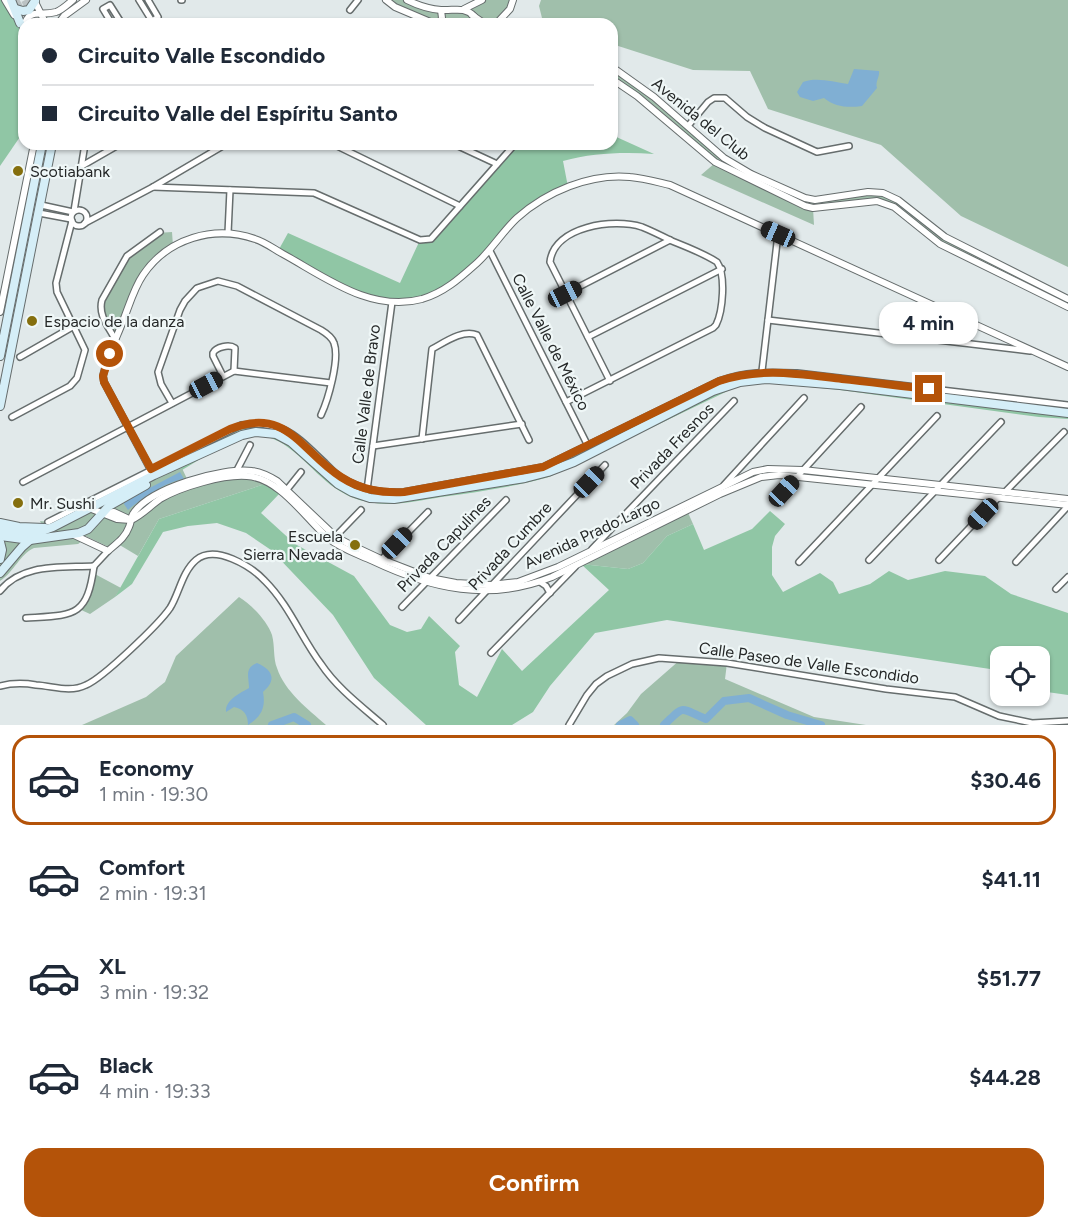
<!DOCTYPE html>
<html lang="en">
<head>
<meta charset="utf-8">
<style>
	body { margin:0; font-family:Figtree,sans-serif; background:#f2f2f3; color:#1f2937; height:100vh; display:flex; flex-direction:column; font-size:22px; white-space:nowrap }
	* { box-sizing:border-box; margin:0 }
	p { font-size:20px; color:#747a83 }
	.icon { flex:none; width:33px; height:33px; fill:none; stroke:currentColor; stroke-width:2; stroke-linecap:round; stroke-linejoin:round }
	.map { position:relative; height:725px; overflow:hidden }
	.panel { display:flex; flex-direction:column; background:#fff; flex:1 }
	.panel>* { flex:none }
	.guide { position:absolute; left:18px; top:18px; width:600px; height:132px; border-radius:18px; box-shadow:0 2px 4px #0004; display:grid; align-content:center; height:132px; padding:0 24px; background:#fff }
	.tools { position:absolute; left:990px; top:646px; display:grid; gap:12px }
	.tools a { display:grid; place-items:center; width:60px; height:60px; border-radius:12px; background:#fff; box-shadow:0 2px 4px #0004; font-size:30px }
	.end { position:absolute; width:27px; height:27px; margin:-14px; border:8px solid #b45309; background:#fff; box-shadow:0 0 0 3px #fff }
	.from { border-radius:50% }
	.bubble { position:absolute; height:42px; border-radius:18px; background:#fff; box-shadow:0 2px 4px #0004; font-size:20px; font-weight:700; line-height:42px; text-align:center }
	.car { position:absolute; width:18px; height:36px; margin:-18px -9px; border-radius:8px; box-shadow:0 0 4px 2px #0007; background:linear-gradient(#222 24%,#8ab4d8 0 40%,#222 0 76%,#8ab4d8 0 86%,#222 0) }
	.guide b { display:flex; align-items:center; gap:21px; height:57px; font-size:22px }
	.guide b+b { border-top:2px solid #e0e1e3 }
	.guide i { width:15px; height:15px; background:#1f2937 }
	ul { padding:10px 0 0; list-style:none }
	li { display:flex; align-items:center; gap:18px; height:90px; margin:0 12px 9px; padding:0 12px; border:3px solid transparent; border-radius:18px }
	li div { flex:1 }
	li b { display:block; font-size:22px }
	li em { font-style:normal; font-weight:700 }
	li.on { border-color:#b45309 }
	li>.icon { width:54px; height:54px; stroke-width:1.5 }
	.action { display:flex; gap:12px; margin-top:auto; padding:12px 24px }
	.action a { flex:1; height:69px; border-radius:18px; background:#b45309; color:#fff; font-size:24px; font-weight:700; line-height:69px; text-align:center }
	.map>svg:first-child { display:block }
	.green { fill:#a0bfab }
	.forest { fill:#90c6a5 }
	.water { fill:#80afd3 }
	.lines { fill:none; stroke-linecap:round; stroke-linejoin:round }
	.river { stroke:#80afd3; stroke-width:8 }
	.secondary-tunnel { stroke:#bbc2c3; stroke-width:8; stroke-dasharray:8 4; stroke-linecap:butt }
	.minor-casing { stroke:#666d6d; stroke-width:8 }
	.tertiary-casing { stroke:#666d6d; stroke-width:8 }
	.secondary-casing { stroke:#666d6d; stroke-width:10 }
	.minor { stroke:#fff; stroke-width:5 }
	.tertiary { stroke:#fff; stroke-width:6 }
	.secondary { stroke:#d5eef7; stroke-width:8 }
	.route { stroke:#b45309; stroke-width:8 }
	.poi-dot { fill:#856f0e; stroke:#eff7f7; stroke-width:2 }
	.labels { text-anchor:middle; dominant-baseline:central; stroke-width:4.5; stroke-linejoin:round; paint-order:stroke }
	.street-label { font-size:16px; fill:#252828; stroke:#eff7f7 }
	.poi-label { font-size:16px; fill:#252828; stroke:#eff7f7; text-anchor:start }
</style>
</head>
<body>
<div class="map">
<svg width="1068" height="725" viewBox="0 0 1068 725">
	<rect width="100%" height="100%" fill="#e1e9ea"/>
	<g class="green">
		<path d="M 386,0 L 407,0 L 428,8 L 469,8 L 482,0 L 513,0 L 505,18 L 508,24 L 439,24 Z"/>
		<path d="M 541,0 L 1068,0 L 1068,267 L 961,216 L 881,145 L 768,109 L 750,71 L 693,70 L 612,44 L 612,24 L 550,24 L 543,22 L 539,6 Z"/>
		<path d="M 612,67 L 724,158 L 805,198 L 868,192 L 898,200 L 945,237 L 1068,299 L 1068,307 L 940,244 L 894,207 L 877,201 L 813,208 L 814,225 L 701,175 L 715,163 L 612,79 Z"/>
		<path d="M 172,232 L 173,246 L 142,276 L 115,339 L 102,315 L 102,300 L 123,261 L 157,233 Z"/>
		<path d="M 762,371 L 1068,405 L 1068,413 L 751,378 L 548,472 L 394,499 L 352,492 L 291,442 L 256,432 L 180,464 L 188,481 L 149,500 L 131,520 L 176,491 L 237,476 L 268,483 L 159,519 L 138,556 L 118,544 L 111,548 L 79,533 L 85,539 L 78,544 L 34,548 C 20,554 14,572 0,581 L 0,522 L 43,527 L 40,521 L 48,522 L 230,429 L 257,423 L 288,431 L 340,477 L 383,493 L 543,467 L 719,381 Z"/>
		<path d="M 686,508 L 693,524 L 667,536 L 643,563 L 628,569 L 581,564 Z"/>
		<path d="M 93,573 L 121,588 L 115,597 L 90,614 L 79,609 L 86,601 Z"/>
		<path d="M 239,597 C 251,604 268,622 272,635 C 275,646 273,658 277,668 C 285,692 308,709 326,725 L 82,725 L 146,697 L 165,682 L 176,656 Z"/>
		<path d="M 681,659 L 727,663 L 725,679 L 814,717 L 866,725 L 614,725 L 627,713 L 641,694 Z"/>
	</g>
	<g class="forest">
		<path d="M 0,0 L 5,0 L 24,31 L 24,131 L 0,166 Z"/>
		<path d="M 612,135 L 654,154 C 623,152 593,153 563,161 L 568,187 L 517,219 L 490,251 L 433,296 L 392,302 L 358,295 L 278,251 L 288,233 L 400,283 L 420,240 L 431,239 L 515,144 L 612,144 Z"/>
		<path d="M 751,378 L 1068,413 L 1068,419 L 1039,417 L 840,390 L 768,383 L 751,384 L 736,387 L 549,477 C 514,487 477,492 441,497 C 417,501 392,507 368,502 C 356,500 345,495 335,488 C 307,469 282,425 243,438 C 222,444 201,459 182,470 L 180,464 L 242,435 L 276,434 L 352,492 L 394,499 L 548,472 L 736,382 Z"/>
		<path d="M 268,483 L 280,493 L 261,513 L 295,544 L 354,576 L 390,625 L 407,632 L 421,629 L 429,616 L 460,646 L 455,652 L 459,685 L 477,697 L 502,649 L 522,671 L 609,590 L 581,564 L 628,569 L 643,563 L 667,536 L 693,524 L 704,550 L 752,529 L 770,511 L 785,524 L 775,536 L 772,547 L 772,575 L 783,592 L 820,573 L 833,582 L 839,594 L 870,584 L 889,571 L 908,580 L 945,571 L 985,576 L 1011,594 L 1068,613 L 1068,695 L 1040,691 L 1040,657 L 1000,657 L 1000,677 L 990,669 L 667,620 L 595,633 L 550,686 L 533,712 L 512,725 L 426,725 L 374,678 L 333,615 L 271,550 L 246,533 L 217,523 L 188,526 L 163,532 L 132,584 L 115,597 L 159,519 Z"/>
	</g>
	<g class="water">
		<path d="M 854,69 L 879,71 C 880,77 875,81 877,88 L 862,106 C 848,108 835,107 824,98 L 813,101 L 800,97 L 797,92 L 803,82 C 817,77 833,82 848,84 Z"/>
		<path d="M 180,472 L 184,479 C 167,481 141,499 128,510 L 124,504 L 125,501 Z"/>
		<path d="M 257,663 C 273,670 277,680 263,692 C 266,708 261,717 248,725 C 248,715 244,709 234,707 L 226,712 C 225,700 240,693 249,688 C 249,677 244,668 257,663 Z"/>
	</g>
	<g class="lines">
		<g class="river">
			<path d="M 272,725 L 294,717 L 307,725"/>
			<path d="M 620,725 L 630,720 L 635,725"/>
			<path d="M 664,725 C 685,705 678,707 706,719 L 724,701 L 749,698 L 787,715 L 821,725"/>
		</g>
		<g class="secondary-tunnel">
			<path d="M 15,0 L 29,24"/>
			<path d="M 25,0 L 38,24"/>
		</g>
		<defs>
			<g id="minor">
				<path d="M 139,0 L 152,21 L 158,17 L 148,0"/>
				<path d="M 181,0 L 182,0"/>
				<path d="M 350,10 L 358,0"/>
				<path d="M 112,24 L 103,9 L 110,5 L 122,24"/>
				<path d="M 688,126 L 708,102 L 714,98 L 725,98 L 747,117 L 765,128 L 817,152 L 849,146"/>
				<path d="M 333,144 L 460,206"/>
				<path d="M 454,144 L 497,164"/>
				<path d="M 295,145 L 295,144"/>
				<path d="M 80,167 L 120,144"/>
				<path d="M 153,187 L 314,193 L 420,240 L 431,239 L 515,144"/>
				<path d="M 41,205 L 73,212"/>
				<circle cx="79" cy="218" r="8"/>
				<path d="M 74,211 L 85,144"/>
				<path d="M 39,213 L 71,219"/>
				<path d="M 85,223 L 153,187 L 226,144"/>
				<path d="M 228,233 L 230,190"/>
				<path d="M 490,251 L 588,446"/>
				<path d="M 565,294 L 670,240"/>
				<path d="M 768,320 L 1030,351"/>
				<path d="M 588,337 L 722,269"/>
				<path d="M 115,339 C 108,326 98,315 102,300 L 127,256 L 160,232"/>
				<path d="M 20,357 L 74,326"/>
				<path d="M 762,371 L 778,234"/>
				<path d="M 223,376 L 213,356 L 213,353 C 216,347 229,344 235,348 L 234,371"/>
				<path d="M 566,402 L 713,328 L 716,325 C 723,311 726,275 717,262 C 703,253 687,247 672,241 C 662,236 652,231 642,227 C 614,218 554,226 550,262 L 610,381"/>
				<path d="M 172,403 L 161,384 L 158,372 L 180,310 L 185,301 L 197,288 L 218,281 L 237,286 L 321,330 C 326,333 332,337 334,343 C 340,359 328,400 321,415"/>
				<path d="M 12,417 L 70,386 L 77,378 L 85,350 L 57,292 L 56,283 L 72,221"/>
				<path d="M 422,439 L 432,349 C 445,342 463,329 477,335 L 529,440"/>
				<path d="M 373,446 L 522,424"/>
				<path d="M 237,470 L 250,445"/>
				<path d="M 23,482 L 234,371 L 331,383"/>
				<path d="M 724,485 L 804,398"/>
				<path d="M 367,490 L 392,302"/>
				<path d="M 784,491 L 861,407"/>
				<path d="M 285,492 L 301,472"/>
				<path d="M 1004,493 L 1064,432"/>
				<path d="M 48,522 L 241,425 C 284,420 295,435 325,463 C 330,468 335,474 342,478 C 362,490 381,493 404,492 L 543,467 L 719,381 C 747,371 768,372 797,373 L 1068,405"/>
				<path d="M 333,539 L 361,510"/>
				<path d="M 592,549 L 734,401"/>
				<path d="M 381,560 L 428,512"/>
				<path d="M 869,560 L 1001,422"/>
				<path d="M 939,560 L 998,498"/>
				<path d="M 799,562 L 937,416"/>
				<path d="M 1016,562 L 1068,506"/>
				<path d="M 94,566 L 108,551"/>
				<path d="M 540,582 L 546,586 L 550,593"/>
				<path d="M 1056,589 L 1068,577"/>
				<path d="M 0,591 C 22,563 61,568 94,566"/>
				<path d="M 402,607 L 506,500"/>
				<path d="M 26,618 C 74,615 87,618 94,566"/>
				<path d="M 459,620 L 605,465"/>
				<path d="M 491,653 L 575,567"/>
				<path d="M 0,686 C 12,683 24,683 36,685 C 53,686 70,693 86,685 C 103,678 159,624 170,608 C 179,594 182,572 196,560 C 215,544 251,566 265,581 C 289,605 301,637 321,664 C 337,688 361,706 383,725"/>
				<path d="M 569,725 L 587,695 L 596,684 L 607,676 L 632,664 L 659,658 L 727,663 L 886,689 L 955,697 L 999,716 L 1032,723 L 1068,721"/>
			</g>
			<g id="tertiary">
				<path d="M 5,0 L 14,15"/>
				<path d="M 34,0 L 46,24"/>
				<path d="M 386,0 L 395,7 L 435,24"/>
				<path d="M 407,0 C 417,5 429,9 441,10 C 454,11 464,6 474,16"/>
				<path d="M 464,9 L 482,0"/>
				<path d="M 472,15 L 485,24"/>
				<path d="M 58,24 L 64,16 L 86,0"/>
				<path d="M 439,24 L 442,18 L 441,10"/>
				<path d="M 496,24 L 510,9 L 513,0"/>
				<path d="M 23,28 C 30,6 39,17 56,12 C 62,10 68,4 73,0"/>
				<path d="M 612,67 L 654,97 L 724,158 L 751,174 L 805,198 L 815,200 L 868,192 L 883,193 L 898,200 L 945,237 L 1068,299"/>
				<path d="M 612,79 L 637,96 L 715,162 L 805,206 L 813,208 L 877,201 L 894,207 L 940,244 L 1068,307"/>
				<path d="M 0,312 L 34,144"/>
				<path d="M 153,474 L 104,382 L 103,376 C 107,357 116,339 123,321 C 129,306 134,288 143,275 C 168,238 214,225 255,239 C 265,242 274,249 283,254 C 325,277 371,313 422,299 C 445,292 460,278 478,262 C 492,249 503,231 517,218 C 546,192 590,173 630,177 C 643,178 657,182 670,185 L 1068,367"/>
				<path d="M 89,508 L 117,519 L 131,520 C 142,515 150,506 160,499 C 180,487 224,474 247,476 C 280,478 305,518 328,538 C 341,549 358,554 373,561 C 432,589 489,602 552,577 L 720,494 L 761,477 L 779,475 L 1068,505"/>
				<path d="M 102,513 L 114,512 L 129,519"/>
				<path d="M 74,535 L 108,551 C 117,543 125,538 129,527 C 131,523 131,517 133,514 C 149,488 223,467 252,471 C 261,472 269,476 277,481 L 336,537 L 349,544 L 381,559 L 430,578 L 456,583 L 491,585 L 518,582 L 558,567 L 753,472 L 768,469 L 803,470 L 1068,499"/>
			</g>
			<g id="secondary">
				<path d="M 11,0 L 20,23"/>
				<path d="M 16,9 L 23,11 L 29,10 L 35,1"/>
				<path d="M 0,356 L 42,144"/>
				<path d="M 0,406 L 52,144"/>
				<path d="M 0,523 L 19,527 L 45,528"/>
				<path d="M 0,530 L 21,534 L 34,534 L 53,527 L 154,475 L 242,435 L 256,432 L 276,434 L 291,442 L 338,484 L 352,492 L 370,498 L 394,499 L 525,478 L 548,472 L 574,462 L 713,391 L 740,382 L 767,379 L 840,385 L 1068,413"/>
				<path d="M 0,536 L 30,540 L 79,533 L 88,529 L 109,506 L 146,485"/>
				<path d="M 0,542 L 2,550 L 0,559"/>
				<path d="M 0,573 L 22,547 L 30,540"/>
			</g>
		</defs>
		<use href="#minor" class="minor-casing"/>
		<use href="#tertiary" class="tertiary-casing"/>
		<use href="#secondary" class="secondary-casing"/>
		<use href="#minor" class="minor"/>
		<use href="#tertiary" class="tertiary"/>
		<use href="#secondary" class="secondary"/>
	</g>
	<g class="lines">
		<path class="route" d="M 110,354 L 103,376 L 104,382 L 151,469 L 230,429 C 288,406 301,452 341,477 C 361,490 381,493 404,492 L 543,467 L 719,381 C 761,367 799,374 842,379 C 871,382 900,386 929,389"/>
	</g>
	<g class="poi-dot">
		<circle cx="18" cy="171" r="6"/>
		<circle cx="32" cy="321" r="6"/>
		<circle cx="18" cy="503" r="6"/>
		<circle cx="355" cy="545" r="6"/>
	</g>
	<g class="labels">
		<g class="street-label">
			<text transform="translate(701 119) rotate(39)">Avenida del Club</text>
			<text transform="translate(551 342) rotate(63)">Calle Valle de México</text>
			<text transform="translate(366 394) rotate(-83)">Calle Valle de Bravo</text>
			<text transform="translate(672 446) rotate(-46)">Privada Fresnos</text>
			<text transform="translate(592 533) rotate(-25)">Avenida Prado Largo</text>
			<text transform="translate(444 544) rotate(-46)">Privada Capulines</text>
			<text transform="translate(510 546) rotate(-47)">Privada Cumbre</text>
			<text transform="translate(809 663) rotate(8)">Calle Paseo de Valle Escondido</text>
		</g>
		<g class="poi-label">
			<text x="30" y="171">Scotiabank</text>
			<text x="44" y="321">Espacio de la danza</text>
			<text x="30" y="503">Mr. Sushi</text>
			<text x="343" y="536" text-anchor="end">Escuela<tspan x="343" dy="18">Sierra Nevada</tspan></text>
		</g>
	</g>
</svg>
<div class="tools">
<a><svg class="icon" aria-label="locate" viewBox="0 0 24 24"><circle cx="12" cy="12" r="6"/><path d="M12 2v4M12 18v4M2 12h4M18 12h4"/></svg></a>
</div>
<i class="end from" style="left:110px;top:354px"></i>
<i class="end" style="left:929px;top:389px"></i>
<div class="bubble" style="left:879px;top:302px;width:99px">4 min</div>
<i class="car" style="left:778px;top:234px;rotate:294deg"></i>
<i class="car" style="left:565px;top:294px;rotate:63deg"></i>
<i class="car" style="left:206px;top:385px;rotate:62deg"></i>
<i class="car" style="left:589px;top:482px;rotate:44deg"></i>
<i class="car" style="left:784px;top:491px;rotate:43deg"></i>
<i class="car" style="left:983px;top:514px;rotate:223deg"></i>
<i class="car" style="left:397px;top:543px;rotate:44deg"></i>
<div class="guide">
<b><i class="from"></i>Circuito Valle Escondido</b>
<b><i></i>Circuito Valle del Espíritu Santo</b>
</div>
</div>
<section class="panel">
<ul>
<li class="on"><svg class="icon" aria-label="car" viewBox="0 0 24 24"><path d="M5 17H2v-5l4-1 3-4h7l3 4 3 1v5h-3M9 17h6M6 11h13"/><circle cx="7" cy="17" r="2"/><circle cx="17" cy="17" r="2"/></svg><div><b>Economy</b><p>1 min · 19:30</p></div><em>$30.46</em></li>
<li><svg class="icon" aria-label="car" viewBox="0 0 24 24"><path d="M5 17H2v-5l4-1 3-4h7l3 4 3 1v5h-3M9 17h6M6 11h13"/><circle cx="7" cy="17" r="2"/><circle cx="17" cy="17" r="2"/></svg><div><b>Comfort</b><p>2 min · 19:31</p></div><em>$41.11</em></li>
<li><svg class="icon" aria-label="car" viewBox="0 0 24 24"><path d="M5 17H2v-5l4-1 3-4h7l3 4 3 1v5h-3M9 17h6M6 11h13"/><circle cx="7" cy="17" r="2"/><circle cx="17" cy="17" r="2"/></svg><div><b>XL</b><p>3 min · 19:32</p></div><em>$51.77</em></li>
<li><svg class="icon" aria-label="car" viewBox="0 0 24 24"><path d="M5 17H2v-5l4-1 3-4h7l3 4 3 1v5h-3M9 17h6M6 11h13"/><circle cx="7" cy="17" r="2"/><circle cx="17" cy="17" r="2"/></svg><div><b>Black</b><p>4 min · 19:33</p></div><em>$44.28</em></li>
</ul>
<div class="action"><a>Confirm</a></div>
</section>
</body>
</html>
